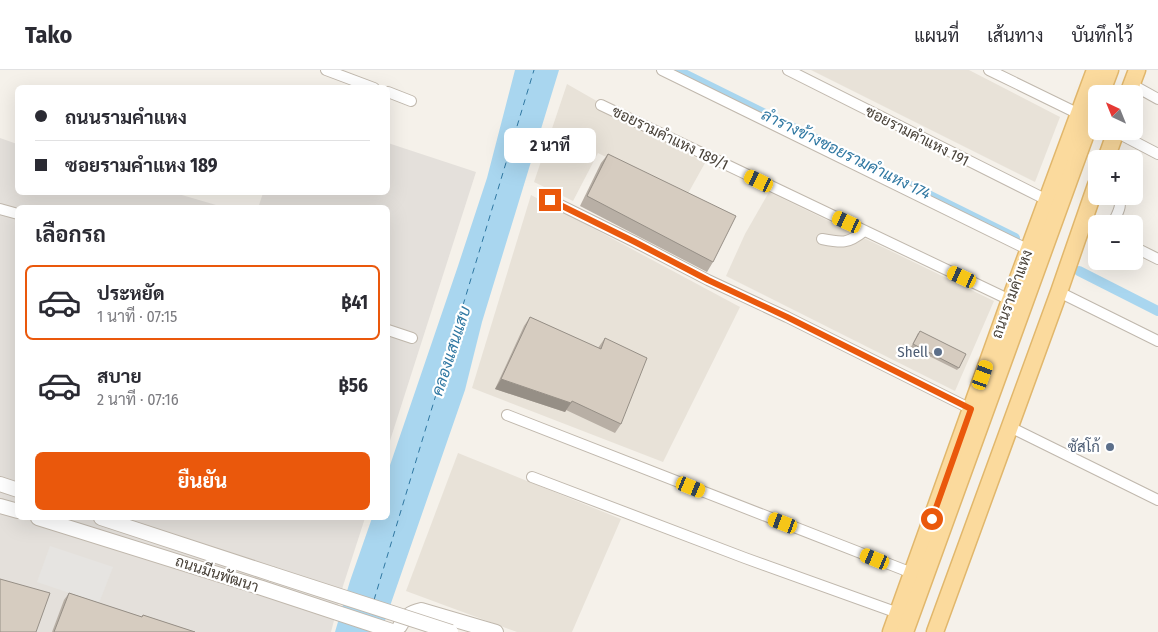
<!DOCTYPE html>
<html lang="th">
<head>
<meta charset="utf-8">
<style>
	body { margin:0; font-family:"Fira Sans Condensed",Sarabun,sans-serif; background:#f7f7f7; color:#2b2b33; height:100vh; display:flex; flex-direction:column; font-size:19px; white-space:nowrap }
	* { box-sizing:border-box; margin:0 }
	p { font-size:16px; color:#7c7c81 }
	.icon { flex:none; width:28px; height:28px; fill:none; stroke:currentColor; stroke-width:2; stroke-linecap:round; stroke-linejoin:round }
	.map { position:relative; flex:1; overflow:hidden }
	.details { position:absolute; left:15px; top:135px; width:375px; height:315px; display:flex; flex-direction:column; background:#fff; border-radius:8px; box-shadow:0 5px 20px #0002 }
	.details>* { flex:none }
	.top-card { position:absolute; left:15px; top:15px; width:375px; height:110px; border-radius:8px; box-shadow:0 5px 20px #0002; display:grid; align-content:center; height:110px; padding:0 20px; background:#fff }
	.needle { width:32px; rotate:317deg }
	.fabs { position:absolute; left:1088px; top:15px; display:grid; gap:10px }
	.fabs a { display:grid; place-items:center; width:55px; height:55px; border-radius:8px; background:#fff; box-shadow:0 5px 20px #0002; font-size:25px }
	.end { position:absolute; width:22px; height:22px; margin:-11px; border:6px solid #ea580c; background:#fff; box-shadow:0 0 0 2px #fff }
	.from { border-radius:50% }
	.bubble { position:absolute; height:35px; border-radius:8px; background:#fff; box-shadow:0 5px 20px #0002; font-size:16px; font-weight:700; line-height:35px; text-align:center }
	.car { position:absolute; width:15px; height:30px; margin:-15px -8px; border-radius:6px; box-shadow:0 0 4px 1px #0007; background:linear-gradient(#f5c518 24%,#345 0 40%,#f5c518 0 76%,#345 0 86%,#f5c518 0) }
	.top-card b { display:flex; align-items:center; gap:18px; height:48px; font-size:19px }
	.top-card b+b { border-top:1px solid #e1e1e2 }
	.top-card i { width:12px; height:12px; background:#2b2b33 }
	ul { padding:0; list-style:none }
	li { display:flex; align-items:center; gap:15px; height:75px; margin:0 10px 8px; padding:0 10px; border:2px solid transparent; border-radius:8px }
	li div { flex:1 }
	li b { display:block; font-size:19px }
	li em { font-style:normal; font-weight:700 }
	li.on { border-color:#ea580c }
	li>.icon { width:45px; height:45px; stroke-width:1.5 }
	h2 { padding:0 20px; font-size:22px; line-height:60px }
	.primary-button { display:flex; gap:10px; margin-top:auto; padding:10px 20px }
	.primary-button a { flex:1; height:58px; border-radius:8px; background:#ea580c; color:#fff; font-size:20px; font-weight:700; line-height:58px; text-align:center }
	header { display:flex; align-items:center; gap:30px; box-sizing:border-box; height:70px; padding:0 25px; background:#fff; border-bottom:1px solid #e1e1e2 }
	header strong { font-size:24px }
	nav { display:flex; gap:28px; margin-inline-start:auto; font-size:18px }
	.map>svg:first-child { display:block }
	.residential { fill:#e8e2d8 }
	.industrial { fill:#e4e0db }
	.parking { fill:#e6e4e1 }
	.water { fill:#a9d6ef }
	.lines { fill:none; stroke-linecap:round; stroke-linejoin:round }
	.canal { stroke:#a9d6ef; stroke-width:10 }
	.ferry { stroke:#3078a2; stroke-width:1; stroke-dasharray:6 5; stroke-linecap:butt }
	.minor-casing { stroke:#c0b8ad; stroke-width:12 }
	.tertiary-casing { stroke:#c0b8ad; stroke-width:16 }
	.primary-casing { stroke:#e1b76c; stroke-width:19 }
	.minor { stroke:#fff; stroke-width:10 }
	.tertiary { stroke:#fff; stroke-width:14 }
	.primary { stroke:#fbda9d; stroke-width:16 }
	.tertiary-bridge-casing { stroke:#c0b8ad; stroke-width:16; stroke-linecap:butt }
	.tertiary-bridge { stroke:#fff; stroke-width:14 }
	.wall { fill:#b8afa5 }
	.shaded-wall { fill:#968f86 }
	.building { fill:#d6ccc0; stroke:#968f86 }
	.route { stroke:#ea580c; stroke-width:6 }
	.service-dot { fill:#5c6f8a; stroke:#fff; stroke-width:2 }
	.labels { text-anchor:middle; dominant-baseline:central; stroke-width:4.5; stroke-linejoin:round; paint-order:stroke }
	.street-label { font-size:15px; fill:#484138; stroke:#fff }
	.service-label { font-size:15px; fill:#4e5e75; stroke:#fff; text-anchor:end }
	.water-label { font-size:16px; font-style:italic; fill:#3078a2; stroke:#fff }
</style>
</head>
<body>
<header>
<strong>Tako</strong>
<nav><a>แผนที่</a><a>เส้นทาง</a><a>บันทึกไว้</a></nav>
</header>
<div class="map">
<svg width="1158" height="562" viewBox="0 0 1158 562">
	<rect width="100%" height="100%" fill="#f5f1ea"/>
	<g class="residential">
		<path d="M 811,0 L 969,0 L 1060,47 L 1035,112 Z"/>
		<path d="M 567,14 L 705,93 L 686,127 L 598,83 L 573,131 L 534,112 Z"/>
		<path d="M 769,122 L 994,231 L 955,321 L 726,206 L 745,164 Z"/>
		<path d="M 531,125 L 740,237 L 663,392 L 472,318 Z"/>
		<path d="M 458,383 L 621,449 L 572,562 L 517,562 L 406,521 Z"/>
	</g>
	<g class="industrial">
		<path d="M 0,68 L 17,74 L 18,122 L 175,123 L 223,137 L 18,138 L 18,448 L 365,448 L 343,516 L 331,562 L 0,562 Z"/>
		<path d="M 388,73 L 476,102 L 388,377 L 388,138 L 258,138 L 263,123 L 388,122 Z"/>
	</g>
	<path class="parking" d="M 50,476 L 113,497 L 99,533 L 37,512 Z"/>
	<path class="water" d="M 515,0 L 559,0 L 482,252 L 465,320 L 381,562 L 335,562 L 350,511 L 372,448 L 388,448 L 388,401 L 458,196 L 487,108 Z"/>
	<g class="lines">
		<g class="canal">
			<path d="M 676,0 L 1015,168"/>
			<path d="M 1079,201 L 1158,241"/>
		</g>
		<path class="ferry" d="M 374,530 L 534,0"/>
		<defs>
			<g id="minor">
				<path d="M 326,0 L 374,18"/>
				<path d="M 662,0 L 1029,180"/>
				<path d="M 788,0 L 1047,130"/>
				<path d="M 989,0 L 1079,44"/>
				<path d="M 1131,14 L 1158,29"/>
				<path d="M 388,22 L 411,31"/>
				<path d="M 601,35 L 1010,230"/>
				<path d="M 1116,62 L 1158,84"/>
				<path d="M 550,130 L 635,172 L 708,210 L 787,247 L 971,339"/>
				<path d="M 0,139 L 18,144"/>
				<path d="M 1082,152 L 1096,159"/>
				<path d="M 1113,153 C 1117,144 1124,134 1117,126"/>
				<path d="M 822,169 C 842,173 848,174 864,161"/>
				<path d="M 1134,177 L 1158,189"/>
				<path d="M 1059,222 L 1158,271"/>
				<path d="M 388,260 L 412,268"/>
				<path d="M 507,345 L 912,503"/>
				<path d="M 1010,357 L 1158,430"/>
				<path d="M 532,407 L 745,488 L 898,543"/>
			</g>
			<g id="tertiary">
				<path d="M 0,414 L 18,420"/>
				<path d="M 0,436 L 18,441"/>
				<path d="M 38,448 L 262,518 L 395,562"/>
				<path d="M 101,448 L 272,504"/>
				<path d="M 400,556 C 404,547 411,542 421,540 L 496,562"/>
			</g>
			<g id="primary">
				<path d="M 1101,24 L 1110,0"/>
				<path d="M 1128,24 L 1137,0"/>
				<path d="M 1106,89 L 1116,61"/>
				<path d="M 891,562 L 1010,230 L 1095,0"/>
				<path d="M 905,562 L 1096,36"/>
				<path d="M 935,562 L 1059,222 L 1096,115"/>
			</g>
		</defs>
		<use href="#minor" class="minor-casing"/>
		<use href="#tertiary" class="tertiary-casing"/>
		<use href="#primary" class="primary-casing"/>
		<use href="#minor" class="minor"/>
		<use href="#tertiary" class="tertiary"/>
		<use href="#primary" class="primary"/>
		<defs>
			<path id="tertiary-bridge" d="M 272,504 L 451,562"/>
		</defs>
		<use href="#tertiary-bridge" class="tertiary-bridge-casing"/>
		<use href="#tertiary-bridge" class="tertiary-bridge"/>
	</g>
	<g class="wall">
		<path d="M 608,84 L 713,192 L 707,202 L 580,136 L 601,93 Z"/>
		<path d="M 530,247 L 598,278 L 605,268 L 621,354 L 615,363 L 566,340 L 565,342 L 495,319 L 524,256 Z"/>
		<path d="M 918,263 L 959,298 L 957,300 L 911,277 Z"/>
		<path d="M 69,523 L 142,547 L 143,545 L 195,562 L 52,562 L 64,530 Z"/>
	</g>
	<path class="shaded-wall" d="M 501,309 L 571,333 L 565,342 L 495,319 Z"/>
	<g class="building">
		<path d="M 608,84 L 736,146 L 713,192 L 587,126 Z"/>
		<path d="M 530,247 L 601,279 L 605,268 L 647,288 L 621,354 L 572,331 L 571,333 L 501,309 Z"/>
		<path d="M 920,261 L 966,284 L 959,298 L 913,274 Z"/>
		<path d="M 0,509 L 50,523 L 36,562 L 0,562 Z"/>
		<path d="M 69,523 L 142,547 L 143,545 L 195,562 L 54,562 Z"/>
	</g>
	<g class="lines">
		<path class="route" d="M 550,130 L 635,172 L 708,210 L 787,247 L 971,339 L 932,449"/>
	</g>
	<g class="service-dot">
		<circle cx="938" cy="282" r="5"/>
		<circle cx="1110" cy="377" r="5"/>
	</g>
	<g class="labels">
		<g class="street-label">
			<text transform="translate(917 66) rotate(27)">ซอยรามคำแหง 191</text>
			<text transform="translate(670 68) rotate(26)">ซอยรามคำแหง 189/1</text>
			<text transform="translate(1012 224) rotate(-70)">ถนนรามคำแหง</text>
			<text transform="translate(217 504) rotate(18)">ถนนมีนพัฒนา</text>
		</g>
		<g class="service-label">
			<text x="928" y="282">Shell</text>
			<text x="1100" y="377">ซัสโก้</text>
		</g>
		<g class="water-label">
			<text transform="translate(846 84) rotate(26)">ลำรางข้างซอยรามคำแหง 174</text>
			<text transform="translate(451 281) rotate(-72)">คลองแสนแสบ</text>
		</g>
	</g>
</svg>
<div class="fabs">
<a><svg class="needle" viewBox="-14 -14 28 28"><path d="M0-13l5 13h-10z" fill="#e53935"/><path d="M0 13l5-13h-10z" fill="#7c7c81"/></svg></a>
<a>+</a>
<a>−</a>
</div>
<i class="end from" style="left:932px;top:449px"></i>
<i class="end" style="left:550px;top:130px"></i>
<div class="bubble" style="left:504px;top:58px;width:92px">2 นาที</div>
<i class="car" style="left:759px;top:111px;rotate:296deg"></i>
<i class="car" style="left:847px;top:152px;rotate:295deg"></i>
<i class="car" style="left:962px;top:207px;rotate:295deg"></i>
<i class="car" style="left:983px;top:305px;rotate:20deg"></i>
<i class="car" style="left:691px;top:417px;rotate:112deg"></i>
<i class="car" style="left:783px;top:453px;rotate:291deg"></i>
<i class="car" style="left:875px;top:489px;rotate:292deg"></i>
<div class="top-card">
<b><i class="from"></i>ถนนรามคำแหง</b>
<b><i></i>ซอยรามคำแหง 189</b>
</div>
<section class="details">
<h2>เลือกรถ</h2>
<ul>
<li class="on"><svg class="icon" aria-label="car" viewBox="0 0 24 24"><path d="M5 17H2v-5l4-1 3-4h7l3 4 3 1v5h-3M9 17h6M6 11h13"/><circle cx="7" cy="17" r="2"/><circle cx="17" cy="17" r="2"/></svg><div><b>ประหยัด</b><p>1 นาที · 07:15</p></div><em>฿41</em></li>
<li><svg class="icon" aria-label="car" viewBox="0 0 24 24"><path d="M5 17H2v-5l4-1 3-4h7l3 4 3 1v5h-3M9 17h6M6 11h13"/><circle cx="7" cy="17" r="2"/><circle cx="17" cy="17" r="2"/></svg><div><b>สบาย</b><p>2 นาที · 07:16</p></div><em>฿56</em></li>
</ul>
<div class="primary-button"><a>ยืนยัน</a></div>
</section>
</div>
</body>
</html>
